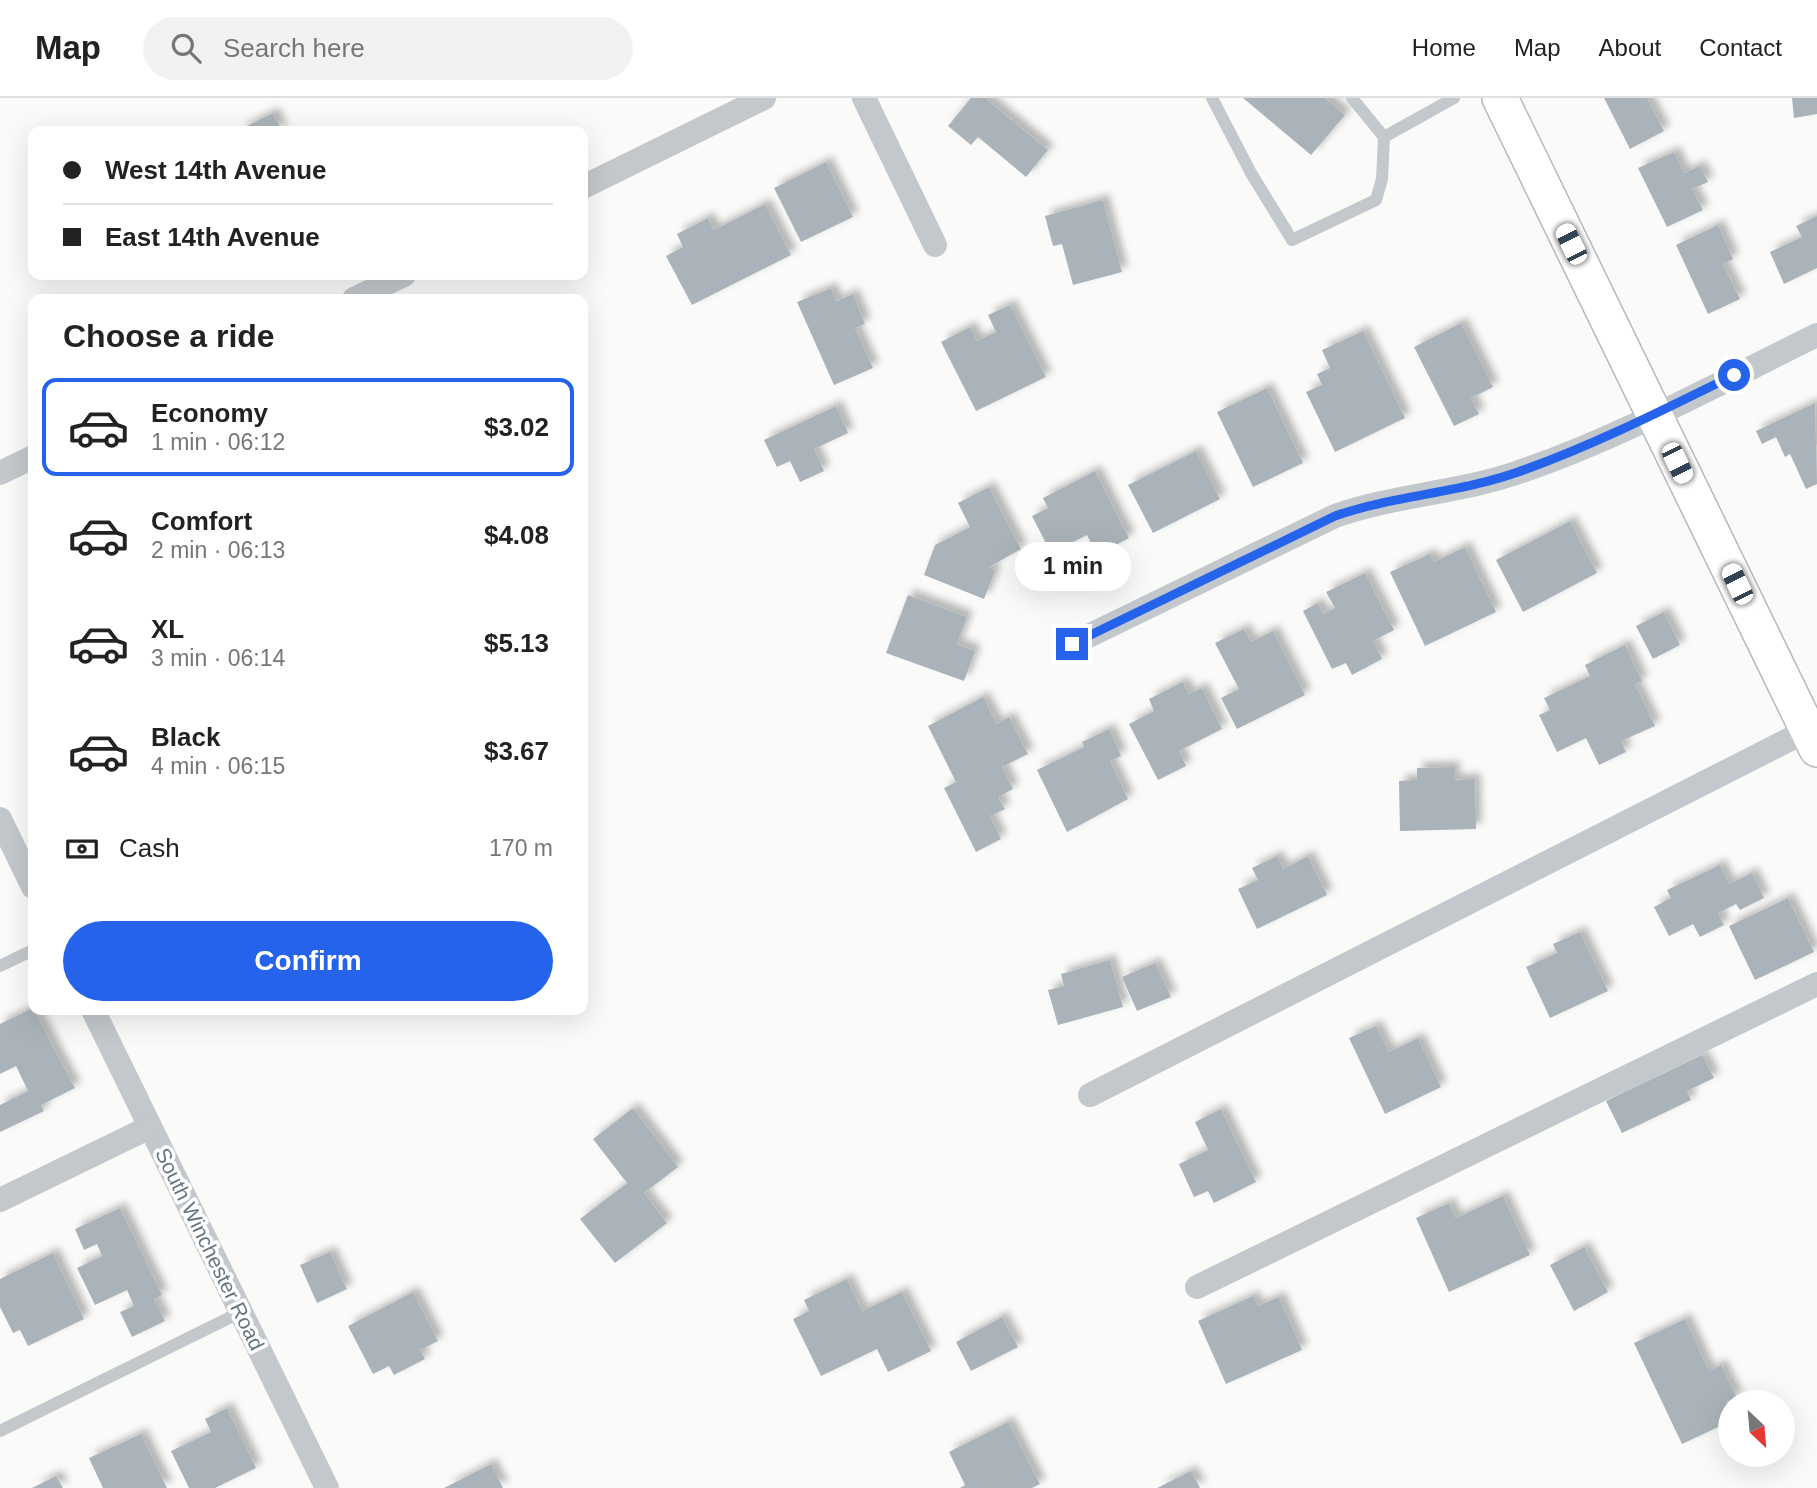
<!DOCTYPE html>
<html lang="en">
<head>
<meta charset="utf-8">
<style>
	body { margin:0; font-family:Arial,sans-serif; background:#f2f2f2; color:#222; height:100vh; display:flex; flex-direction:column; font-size:26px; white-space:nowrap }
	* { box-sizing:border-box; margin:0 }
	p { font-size:23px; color:#767676 }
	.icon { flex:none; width:38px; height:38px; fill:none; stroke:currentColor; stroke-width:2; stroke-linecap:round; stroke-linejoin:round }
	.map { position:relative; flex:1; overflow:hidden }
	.details { position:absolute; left:28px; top:196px; width:560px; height:721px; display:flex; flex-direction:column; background:#fff; border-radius:14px; box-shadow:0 7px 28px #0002 }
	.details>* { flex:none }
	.top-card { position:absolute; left:28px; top:28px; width:560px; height:154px; border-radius:14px; box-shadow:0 7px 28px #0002; display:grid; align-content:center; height:154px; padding:0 35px; background:#fff }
	.needle { width:46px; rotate:154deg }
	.controls { position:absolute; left:1718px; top:1292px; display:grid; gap:14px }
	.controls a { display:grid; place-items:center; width:77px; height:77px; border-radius:50%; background:#fff; box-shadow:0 7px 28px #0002; font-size:35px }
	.end { position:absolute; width:32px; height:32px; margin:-16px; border:9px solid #2563eb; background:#fff; box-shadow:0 0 0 4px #fff }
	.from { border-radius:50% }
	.bubble { position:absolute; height:49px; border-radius:24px; background:#fff; box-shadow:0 7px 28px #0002; font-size:23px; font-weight:700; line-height:49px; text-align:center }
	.car { position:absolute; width:21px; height:42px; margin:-21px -10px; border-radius:9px; box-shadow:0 0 5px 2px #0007; background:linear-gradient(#fff 24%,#345 0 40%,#fff 0 76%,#345 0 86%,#fff 0) }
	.top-card b { display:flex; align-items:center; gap:24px; height:66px; font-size:26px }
	.top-card b+b { border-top:2px solid #e0e0e0 }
	.top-card i { width:18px; height:18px; background:#222 }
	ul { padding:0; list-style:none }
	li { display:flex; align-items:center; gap:21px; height:98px; margin:0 14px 10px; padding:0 21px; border:4px solid transparent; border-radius:14px }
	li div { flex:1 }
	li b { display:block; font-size:26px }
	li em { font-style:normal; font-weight:700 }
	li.active { border-color:#2563eb }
	li>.icon { width:63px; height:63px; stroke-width:1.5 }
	h2 { padding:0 35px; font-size:32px; line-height:84px }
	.pay { display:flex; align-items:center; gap:18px; height:77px; padding:0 35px; font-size:26px }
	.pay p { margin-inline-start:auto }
	.cta { display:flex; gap:14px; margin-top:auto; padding:14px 35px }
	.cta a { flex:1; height:80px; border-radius:42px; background:#2563eb; color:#fff; font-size:28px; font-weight:700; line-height:80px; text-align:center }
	header { display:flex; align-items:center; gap:42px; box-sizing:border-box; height:98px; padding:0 35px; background:#fff; border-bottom:2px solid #e0e0e0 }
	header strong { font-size:33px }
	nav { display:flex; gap:38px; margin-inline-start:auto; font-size:24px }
	.search { width:490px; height:63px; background:#f2f2f2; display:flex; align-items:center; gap:18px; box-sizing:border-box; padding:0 24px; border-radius:38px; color:#767676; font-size:26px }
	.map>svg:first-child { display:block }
	.building { fill:#aab3b9; filter:url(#shadow) }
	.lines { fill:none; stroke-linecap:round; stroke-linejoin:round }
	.secondary-casing { stroke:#b3babf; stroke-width:38 }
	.service { stroke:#c3c8cc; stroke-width:12 }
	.minor { stroke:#c3c8cc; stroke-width:24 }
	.secondary { stroke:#fff; stroke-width:35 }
	.route { stroke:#2563eb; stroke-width:9 }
	.labels { text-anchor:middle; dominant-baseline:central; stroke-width:7; stroke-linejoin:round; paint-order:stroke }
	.street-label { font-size:21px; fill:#657683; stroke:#fff }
</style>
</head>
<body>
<header>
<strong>Map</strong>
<div class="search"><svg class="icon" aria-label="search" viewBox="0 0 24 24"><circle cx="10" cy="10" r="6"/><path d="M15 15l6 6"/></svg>Search here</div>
<nav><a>Home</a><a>Map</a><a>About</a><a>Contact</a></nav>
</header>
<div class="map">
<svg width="1817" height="1390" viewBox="0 0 1817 1390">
	<defs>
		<filter id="shadow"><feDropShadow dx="6" dy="-6" stdDeviation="3.5" flood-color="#0004"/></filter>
	</defs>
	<rect width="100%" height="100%" fill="#fafaf8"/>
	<g class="building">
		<path d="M 971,0 L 985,0 L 1048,52 L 1026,79 L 978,39 L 971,47 L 948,28 Z"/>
		<path d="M 1243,0 L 1325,0 L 1345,17 L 1311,57 Z"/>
		<path d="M 1604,0 L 1647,0 L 1664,33 L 1630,51 Z"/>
		<path d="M 1792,0 L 1817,0 L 1817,16 L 1794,20 Z"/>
		<path d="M 273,15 L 282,33 L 237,33 Z"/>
		<path d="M 1674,54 L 1684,75 L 1700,68 L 1708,84 L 1692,91 L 1703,112 L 1667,129 L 1638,70 Z"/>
		<path d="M 826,64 L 853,119 L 801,144 L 774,90 Z"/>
		<path d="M 1103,102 L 1122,174 L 1073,187 L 1062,146 L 1053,148 L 1045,118 Z"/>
		<path d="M 765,106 L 791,157 L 692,207 L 666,158 L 683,149 L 677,136 L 708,120 L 714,132 Z"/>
		<path d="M 1817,118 L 1817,170 L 1784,186 L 1770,154 L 1802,139 L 1796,128 Z"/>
		<path d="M 1718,127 L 1733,161 L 1723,166 L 1740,201 L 1708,216 L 1676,147 Z"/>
		<path d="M 831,190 L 836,203 L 853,196 L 865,226 L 855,230 L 873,270 L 834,287 L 797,204 Z"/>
		<path d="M 1010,207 L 1046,279 L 976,313 L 941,244 L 970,229 L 977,243 L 996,234 L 988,217 Z"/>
		<path d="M 1461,225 L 1493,289 L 1471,300 L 1479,316 L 1454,328 L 1414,249 Z"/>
		<path d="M 1363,233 L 1405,320 L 1335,354 L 1306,294 L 1322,287 L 1317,276 L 1330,270 L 1322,252 Z"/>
		<path d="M 1267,290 L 1303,365 L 1253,389 L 1217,314 Z"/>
		<path d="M 1815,305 L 1817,386 L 1806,391 L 1790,356 L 1785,359 L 1776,339 L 1762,346 L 1756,333 Z"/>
		<path d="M 836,308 L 848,335 L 814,351 L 824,373 L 800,384 L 790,363 L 777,369 L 764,342 Z"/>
		<path d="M 1196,353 L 1220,401 L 1153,435 L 1128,387 Z"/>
		<path d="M 1095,373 L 1129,440 L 1097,457 L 1087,437 L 1051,455 L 1032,418 L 1048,410 L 1043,400 Z"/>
		<path d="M 989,389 L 1021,451 L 989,469 L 995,473 L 984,501 L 924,477 L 935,447 L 970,429 L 958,405 Z"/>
		<path d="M 1570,423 L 1597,475 L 1523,514 L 1496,462 Z"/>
		<path d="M 1465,449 L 1496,514 L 1425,548 L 1390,474 L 1430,456 L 1434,464 Z"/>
		<path d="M 1365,475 L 1394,532 L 1373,543 L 1382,561 L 1352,577 L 1346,565 L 1332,571 L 1303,513 L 1318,505 L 1323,516 L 1335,510 L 1326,494 Z"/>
		<path d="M 908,497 L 967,519 L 957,546 L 975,553 L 964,583 L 886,555 Z"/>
		<path d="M 1664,514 L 1680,547 L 1653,561 L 1636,528 Z"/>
		<path d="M 1244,531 L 1251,544 L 1273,533 L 1305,597 L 1237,631 L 1221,600 L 1239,591 L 1215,545 Z"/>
		<path d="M 1625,547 L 1642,583 L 1635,586 L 1655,628 L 1621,643 L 1626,654 L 1599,667 L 1586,640 L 1557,654 L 1539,617 L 1550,612 L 1544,600 L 1590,578 L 1585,567 Z"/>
		<path d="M 1183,584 L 1189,596 L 1202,590 L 1222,631 L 1179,653 L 1186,668 L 1158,682 L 1129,626 L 1154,613 L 1149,601 Z"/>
		<path d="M 983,599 L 997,626 L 1009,619 L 1028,656 L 1002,669 L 1013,691 L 998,699 L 1005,711 L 990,718 L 1001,741 L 976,754 L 944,690 L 956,684 L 928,628 Z"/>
		<path d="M 1109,631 L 1121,658 L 1110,663 L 1128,701 L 1067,734 L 1037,672 L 1084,649 L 1082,644 Z"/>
		<path d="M 1454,669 L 1454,682 L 1475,681 L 1476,731 L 1400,733 L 1399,683 L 1417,682 L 1417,670 Z"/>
		<path d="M 1277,758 L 1283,771 L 1308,758 L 1327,797 L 1257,831 L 1238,791 L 1258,782 L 1252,770 Z"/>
		<path d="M 1720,767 L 1729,786 L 1752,775 L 1764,800 L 1740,812 L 1736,806 L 1718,815 L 1724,827 L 1700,839 L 1693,826 L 1669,838 L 1654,809 L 1671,800 L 1667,792 Z"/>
		<path d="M 1788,800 L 1814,854 L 1755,882 L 1729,828 Z"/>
		<path d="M 1580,834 L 1608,893 L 1550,920 L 1526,869 L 1557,855 L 1553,846 Z"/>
		<path d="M 1110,862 L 1123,909 L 1058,927 L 1048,892 L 1064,888 L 1061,876 Z"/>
		<path d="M 1155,865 L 1171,899 L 1137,913 L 1122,879 Z"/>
		<path d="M 33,910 L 75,990 L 41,1007 L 44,1013 L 0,1034 L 0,1007 L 28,993 L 16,968 L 0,976 L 0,926 Z"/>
		<path d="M 1376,928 L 1389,954 L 1418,940 L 1441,989 L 1385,1016 L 1349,940 Z"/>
		<path d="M 1702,957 L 1714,980 L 1687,993 L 1691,1002 L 1622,1035 L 1606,1003 Z"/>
		<path d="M 633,1010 L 678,1069 L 644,1095 L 667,1125 L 615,1165 L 580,1121 L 627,1085 L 593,1041 Z"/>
		<path d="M 1221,1011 L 1256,1084 L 1214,1105 L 1208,1093 L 1194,1099 L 1179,1066 L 1208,1052 L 1195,1024 Z"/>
		<path d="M 1503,1098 L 1530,1157 L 1449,1194 L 1416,1120 L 1449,1105 L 1456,1120 Z"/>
		<path d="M 120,1110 L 162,1197 L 154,1201 L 165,1223 L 132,1239 L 120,1214 L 134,1208 L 127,1192 L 95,1207 L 77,1170 L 102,1158 L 97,1146 L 84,1152 L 75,1131 Z"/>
		<path d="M 1584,1149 L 1608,1194 L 1574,1213 L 1550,1167 Z"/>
		<path d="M 330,1154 L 347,1191 L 317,1205 L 300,1167 Z"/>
		<path d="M 53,1155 L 84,1221 L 28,1248 L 20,1232 L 13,1235 L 0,1209 L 0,1181 Z"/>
		<path d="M 847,1181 L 862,1213 L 902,1194 L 931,1253 L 888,1274 L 877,1251 L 821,1278 L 793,1221 L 809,1213 L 804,1202 Z"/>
		<path d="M 413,1194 L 438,1243 L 420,1252 L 425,1261 L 394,1277 L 389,1268 L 373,1276 L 348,1228 Z"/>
		<path d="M 1253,1198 L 1258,1208 L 1279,1199 L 1302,1252 L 1226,1286 L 1198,1223 Z"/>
		<path d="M 1002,1219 L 1018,1249 L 971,1273 L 956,1244 Z"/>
		<path d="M 1685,1221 L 1709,1273 L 1721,1267 L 1737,1300 L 1726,1304 L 1731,1323 L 1682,1346 L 1634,1245 Z"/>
		<path d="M 227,1310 L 256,1370 L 215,1390 L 189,1390 L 171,1353 L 211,1334 L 205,1321 Z"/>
		<path d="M 1008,1324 L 1040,1386 L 1032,1390 L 960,1390 L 965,1387 L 949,1354 Z"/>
		<path d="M 141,1336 L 167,1390 L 103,1390 L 89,1360 Z"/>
		<path d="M 491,1366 L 503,1390 L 444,1390 Z"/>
		<path d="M 1191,1373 L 1200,1390 L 1157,1390 Z"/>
		<path d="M 56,1378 L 63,1390 L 32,1390 Z"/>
	</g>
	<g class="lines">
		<defs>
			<path id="secondary" d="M 1500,0 L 1817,651"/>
		</defs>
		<use href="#secondary" class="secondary-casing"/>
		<g class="service">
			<path d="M 1212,0 L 1251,75 L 1292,142 L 1376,102 L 1382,81 L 1384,39 L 1352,0"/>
			<path d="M 1384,39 L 1454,0"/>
			<path d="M 0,868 L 33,852"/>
			<path d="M 0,1333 L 241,1214"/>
		</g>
		<g class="minor">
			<path d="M 864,0 L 935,147"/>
			<path d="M 583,89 L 764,0"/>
			<path d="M 354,201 L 404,177"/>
			<path d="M 0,375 L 33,359"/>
			<path d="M 1072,546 L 1335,418 C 1394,397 1457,395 1516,375 C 1620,340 1719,285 1817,237"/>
			<path d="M 0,721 L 33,789"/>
			<path d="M 93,912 L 327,1390"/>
			<path d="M 1090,997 L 1808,632"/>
			<path d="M 0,1102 L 150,1029"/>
			<path d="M 1197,1189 L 1817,886"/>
		</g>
		<use href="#secondary" class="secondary"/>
	</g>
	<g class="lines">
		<path class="route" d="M 1072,546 L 1335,418 C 1395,397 1459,395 1518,374 C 1592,348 1663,312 1734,277"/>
	</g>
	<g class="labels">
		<g class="street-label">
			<text transform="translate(210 1151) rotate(64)">South Winchester Road</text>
		</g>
	</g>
</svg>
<div class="controls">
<a><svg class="needle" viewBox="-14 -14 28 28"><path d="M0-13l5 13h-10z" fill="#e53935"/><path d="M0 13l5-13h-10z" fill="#767676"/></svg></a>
</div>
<i class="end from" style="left:1734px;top:277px"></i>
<i class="end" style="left:1072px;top:546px"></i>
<div class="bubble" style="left:1015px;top:444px;width:116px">1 min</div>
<i class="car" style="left:1571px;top:146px;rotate:334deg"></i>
<i class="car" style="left:1677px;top:365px;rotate:154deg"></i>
<i class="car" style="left:1737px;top:486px;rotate:334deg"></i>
<div class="top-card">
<b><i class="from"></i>West 14th Avenue</b>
<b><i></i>East 14th Avenue</b>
</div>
<section class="details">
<h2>Choose a ride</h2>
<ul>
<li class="active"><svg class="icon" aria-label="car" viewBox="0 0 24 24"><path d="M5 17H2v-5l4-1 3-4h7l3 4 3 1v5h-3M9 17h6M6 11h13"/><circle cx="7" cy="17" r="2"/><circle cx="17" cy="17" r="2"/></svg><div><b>Economy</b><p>1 min · 06:12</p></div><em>$3.02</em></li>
<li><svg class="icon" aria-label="car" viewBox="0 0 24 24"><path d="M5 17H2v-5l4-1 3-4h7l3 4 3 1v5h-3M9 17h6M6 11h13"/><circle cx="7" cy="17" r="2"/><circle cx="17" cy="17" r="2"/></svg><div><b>Comfort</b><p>2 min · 06:13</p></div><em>$4.08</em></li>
<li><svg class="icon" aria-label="car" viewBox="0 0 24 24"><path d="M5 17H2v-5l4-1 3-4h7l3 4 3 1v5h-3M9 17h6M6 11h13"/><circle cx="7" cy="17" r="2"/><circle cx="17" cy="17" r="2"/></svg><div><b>XL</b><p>3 min · 06:14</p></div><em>$5.13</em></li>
<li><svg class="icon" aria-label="car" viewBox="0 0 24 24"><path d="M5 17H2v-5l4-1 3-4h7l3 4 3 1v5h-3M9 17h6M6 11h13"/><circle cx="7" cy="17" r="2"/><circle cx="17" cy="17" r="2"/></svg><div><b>Black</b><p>4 min · 06:15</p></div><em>$3.67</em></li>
</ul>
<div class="pay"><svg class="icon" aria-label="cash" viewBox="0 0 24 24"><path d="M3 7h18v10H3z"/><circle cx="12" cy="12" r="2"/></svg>Cash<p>170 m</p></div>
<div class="cta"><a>Confirm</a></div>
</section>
</div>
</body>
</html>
